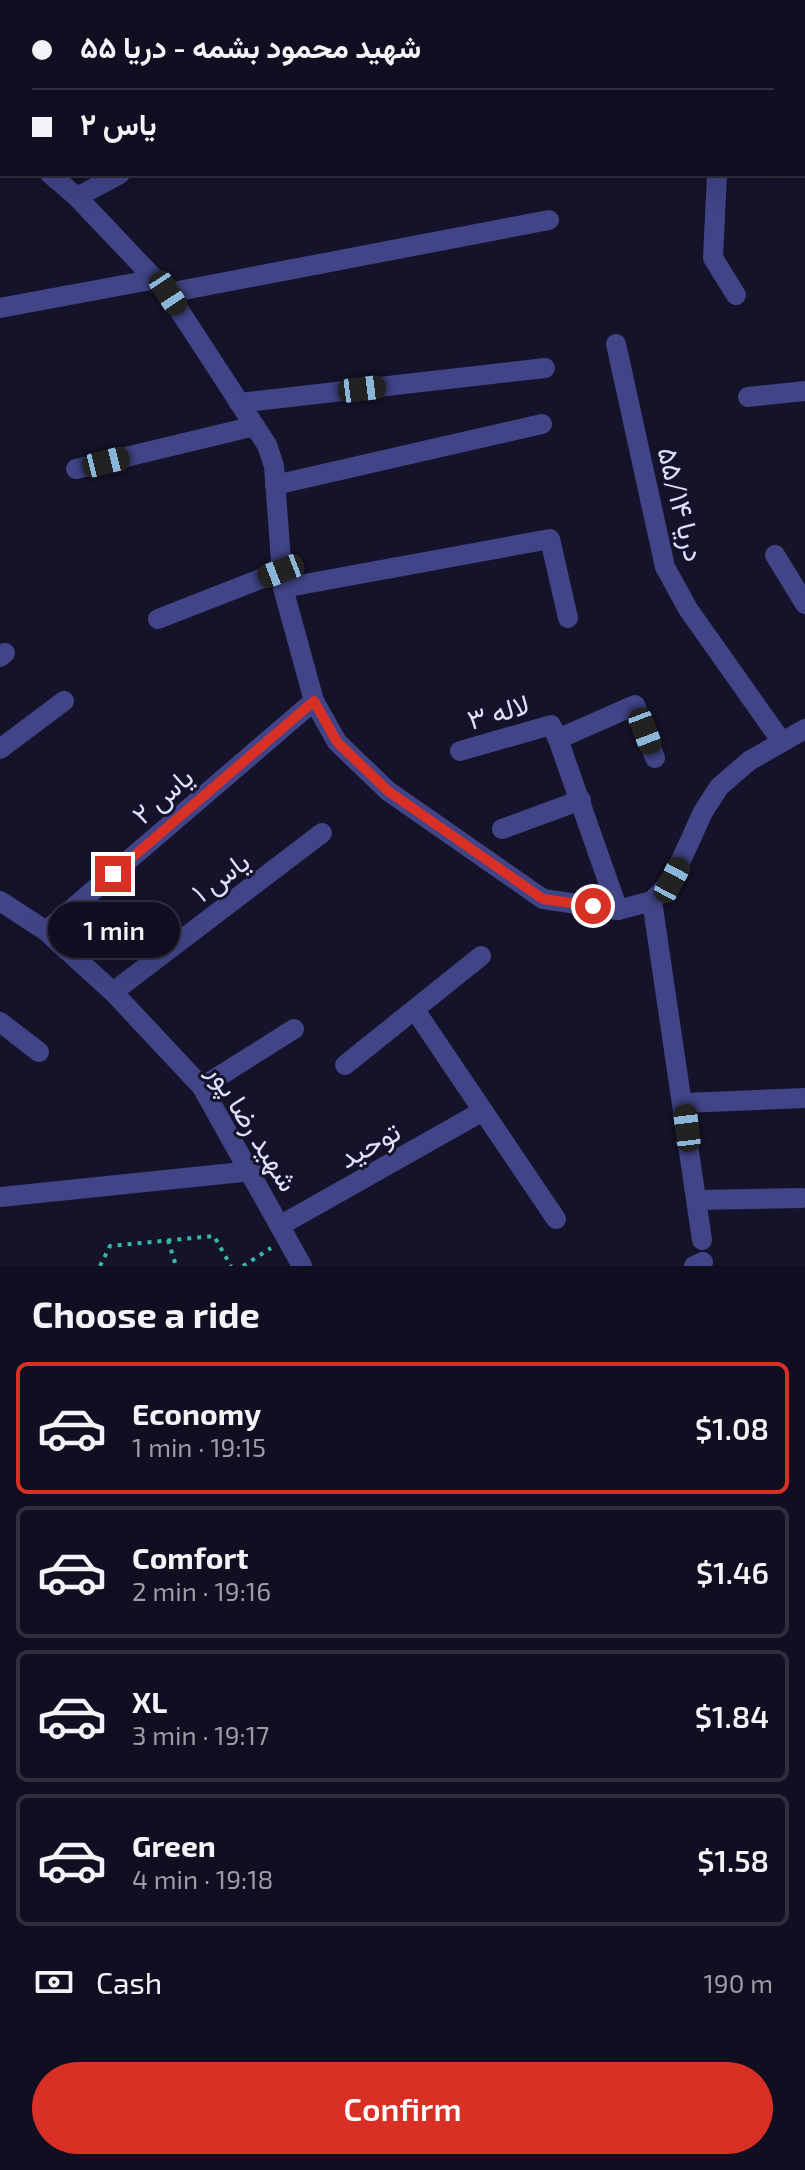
<!DOCTYPE html>
<html lang="en">
<head>
<meta charset="utf-8">
<style>
	body { margin:0; font-family:"Exo 2",Vazirmatn,sans-serif; background:#191729; color:#f1f3f6; height:100vh; display:flex; flex-direction:column; font-size:30px; white-space:nowrap }
	* { box-sizing:border-box; margin:0 }
	p { font-size:26px; color:#9c9ca5 }
	.icon { flex:none; width:44px; height:44px; fill:none; stroke:currentColor; stroke-width:2; stroke-linecap:round; stroke-linejoin:round }
	.map { position:relative; height:1266px; overflow:hidden }
	.drawer { display:flex; flex-direction:column; background:#100e20; flex:1 }
	.drawer>* { flex:none }
	.guide { position:absolute; left:0px; top:0px; width:806px; height:176px; box-shadow:0 8px 32px #0002,0 0 0 2px #302e3e; display:grid; align-content:center; height:176px; padding:0 32px; background:#100e20 }
	.end { position:absolute; width:36px; height:36px; margin:-18px; border:10px solid #d93025; background:#fff; box-shadow:0 0 0 4px #fff }
	.from { border-radius:50% }
	.bubble { position:absolute; height:56px; border-radius:28px; background:#100e20; box-shadow:0 8px 32px #0002,0 0 0 2px #302e3e; font-size:26px; font-weight:600; line-height:56px; text-align:center }
	.car { position:absolute; width:24px; height:48px; margin:-24px -12px; border-radius:10px; box-shadow:0 0 6px 2px #0007; background:linear-gradient(#222 24%,#8ab4d8 0 40%,#222 0 76%,#8ab4d8 0 86%,#222 0) }
	.guide b { display:flex; align-items:center; gap:28px; height:76px; font-size:30px }
	.guide b+b { border-top:2px solid #302e3e }
	.guide i { width:20px; height:20px; background:#f1f3f6 }
	ul { padding:0; list-style:none }
	li { display:flex; align-items:center; gap:24px; height:132px; margin:0 16px 12px; padding:0 16px; border:4px solid #302e3e; border-radius:12px }
	li div { flex:1 }
	li b { display:block; font-size:30px }
	li em { font-style:normal; font-weight:600 }
	li.selected { border-color:#d93025 }
	li>.icon { width:72px; height:72px; stroke-width:1.5 }
	h2 { padding:0 32px; font-size:36px; line-height:96px }
	.pay { display:flex; align-items:center; gap:20px; height:88px; padding:0 32px; font-size:30px }
	.pay p { margin-inline-start:auto }
	.button { display:flex; gap:16px; margin-top:auto; padding:16px 32px }
	.button a { flex:1; height:92px; border-radius:48px; background:#d93025; color:#fff; font-size:32px; font-weight:600; line-height:92px; text-align:center }
	.map>svg:first-child { display:block }
	.lines { fill:none; stroke-linecap:round; stroke-linejoin:round }
	.path { stroke:#38b7a4; stroke-width:4; stroke-dasharray:4 6; stroke-linecap:butt }
	.minor { stroke:#414486; stroke-width:20 }
	.tertiary { stroke:#414486; stroke-width:20 }
	.route { stroke:#d93025; stroke-width:10 }
	.labels { text-anchor:middle; dominant-baseline:central; stroke-width:6; stroke-linejoin:round; paint-order:stroke }
	.street-label { font-size:28px; fill:#dfdefd; stroke:#15132a }
</style>
</head>
<body>
<div class="map">
<svg width="805" height="1266" viewBox="0 0 805 1266">
	<rect width="100%" height="100%" fill="#15132a"/>
	<g class="lines">
		<g class="path">
			<path d="M 168,1240 L 176,1266"/>
			<path d="M 100,1266 L 110,1246 L 214,1236 L 231,1266"/>
			<path d="M 243,1266 L 271,1248"/>
		</g>
		<g class="minor">
			<path d="M 791,0 L 792,2"/>
			<path d="M 396,2 L 406,0"/>
			<path d="M 804,26 L 805,28"/>
			<path d="M 0,89 L 2,88"/>
			<path d="M 0,131 L 2,133"/>
			<path d="M 804,159 L 805,159"/>
			<path d="M 50,174 L 77,197 L 168,293 L 267,445 L 274,466 L 283,588 L 314,701 L 337,742 L 388,791 L 543,899 L 618,910 L 652,901 L 672,880 L 703,812 L 719,787 L 749,761 L 805,729"/>
			<path d="M 717,174 L 713,258 L 736,295"/>
			<path d="M 77,197 L 120,174"/>
			<path d="M 168,293 L 549,220"/>
			<path d="M 0,308 L 156,279"/>
			<path d="M 616,344 L 665,567 L 688,609 L 782,742"/>
			<path d="M 748,397 L 805,391"/>
			<path d="M 239,403 L 545,368"/>
			<path d="M 76,469 L 255,426"/>
			<path d="M 275,485 L 542,424"/>
			<path d="M 775,555 L 805,604"/>
			<path d="M 283,588 L 550,539 L 568,618"/>
			<path d="M 158,619 L 281,571"/>
			<path d="M 0,657 L 5,653"/>
			<path d="M 558,739 L 618,910"/>
			<path d="M 0,749 L 64,701"/>
			<path d="M 460,751 L 551,725 L 558,739 L 635,705 L 655,758"/>
			<path d="M 502,829 L 581,800"/>
			<path d="M 652,901 L 702,1240"/>
			<path d="M 46,931 L 314,701"/>
			<path d="M 113,992 L 322,833"/>
			<path d="M 415,1010 L 556,1219"/>
			<path d="M 0,1022 L 39,1052"/>
			<path d="M 345,1065 L 481,956"/>
			<path d="M 202,1087 L 294,1029"/>
			<path d="M 683,1103 L 805,1098"/>
			<path d="M 0,1197 L 252,1171"/>
			<path d="M 697,1200 L 802,1198"/>
			<path d="M 281,1225 L 483,1111"/>
			<path d="M 694,1266 L 703,1262"/>
		</g>
		<path class="tertiary" d="M 0,901 L 46,931 L 113,992 L 202,1087 L 302,1266"/>
	</g>
	<g class="lines">
		<path class="route" d="M 113,874 L 314,701 L 337,742 L 388,791 L 543,899 L 593,906"/>
	</g>
	<g class="labels">
		<g class="street-label">
			<text transform="translate(682 504) rotate(76)">دریا ۵۵/۱۴</text>
			<text transform="translate(498 711) rotate(-16)">لاله ۳</text>
			<text transform="translate(162 795) rotate(-41)">یاس ۲</text>
			<text transform="translate(220 876) rotate(-37)">یاس ۱</text>
			<text transform="translate(254 1127) rotate(58)">شهید رضا پور</text>
			<text transform="translate(369 1144) rotate(-29)">توحید</text>
		</g>
	</g>
</svg>
<i class="end from" style="left:593px;top:906px"></i>
<i class="end" style="left:113px;top:874px"></i>
<div class="bubble" style="left:48px;top:902px;width:132px">1 min</div>
<i class="car" style="left:168px;top:293px;rotate:147deg"></i>
<i class="car" style="left:362px;top:389px;rotate:83deg"></i>
<i class="car" style="left:106px;top:462px;rotate:76deg"></i>
<i class="car" style="left:281px;top:571px;rotate:249deg"></i>
<i class="car" style="left:645px;top:731px;rotate:159deg"></i>
<i class="car" style="left:672px;top:880px;rotate:28deg"></i>
<i class="car" style="left:687px;top:1128px;rotate:353deg"></i>
<div class="guide">
<b><i class="from"></i>شهید محمود بشمه - دریا ۵۵</b>
<b><i></i>یاس ۲</b>
</div>
</div>
<section class="drawer">
<h2>Choose a ride</h2>
<ul>
<li class="selected"><svg class="icon" aria-label="car" viewBox="0 0 24 24"><path d="M5 17H2v-5l4-1 3-4h7l3 4 3 1v5h-3M9 17h6M6 11h13"/><circle cx="7" cy="17" r="2"/><circle cx="17" cy="17" r="2"/></svg><div><b>Economy</b><p>1 min · 19:15</p></div><em>$1.08</em></li>
<li><svg class="icon" aria-label="car" viewBox="0 0 24 24"><path d="M5 17H2v-5l4-1 3-4h7l3 4 3 1v5h-3M9 17h6M6 11h13"/><circle cx="7" cy="17" r="2"/><circle cx="17" cy="17" r="2"/></svg><div><b>Comfort</b><p>2 min · 19:16</p></div><em>$1.46</em></li>
<li><svg class="icon" aria-label="car" viewBox="0 0 24 24"><path d="M5 17H2v-5l4-1 3-4h7l3 4 3 1v5h-3M9 17h6M6 11h13"/><circle cx="7" cy="17" r="2"/><circle cx="17" cy="17" r="2"/></svg><div><b>XL</b><p>3 min · 19:17</p></div><em>$1.84</em></li>
<li><svg class="icon" aria-label="car" viewBox="0 0 24 24"><path d="M5 17H2v-5l4-1 3-4h7l3 4 3 1v5h-3M9 17h6M6 11h13"/><circle cx="7" cy="17" r="2"/><circle cx="17" cy="17" r="2"/></svg><div><b>Green</b><p>4 min · 19:18</p></div><em>$1.58</em></li>
</ul>
<div class="pay"><svg class="icon" aria-label="cash" viewBox="0 0 24 24"><path d="M3 7h18v10H3z"/><circle cx="12" cy="12" r="2"/></svg>Cash<p>190 m</p></div>
<div class="button"><a>Confirm</a></div>
</section>
</body>
</html>
